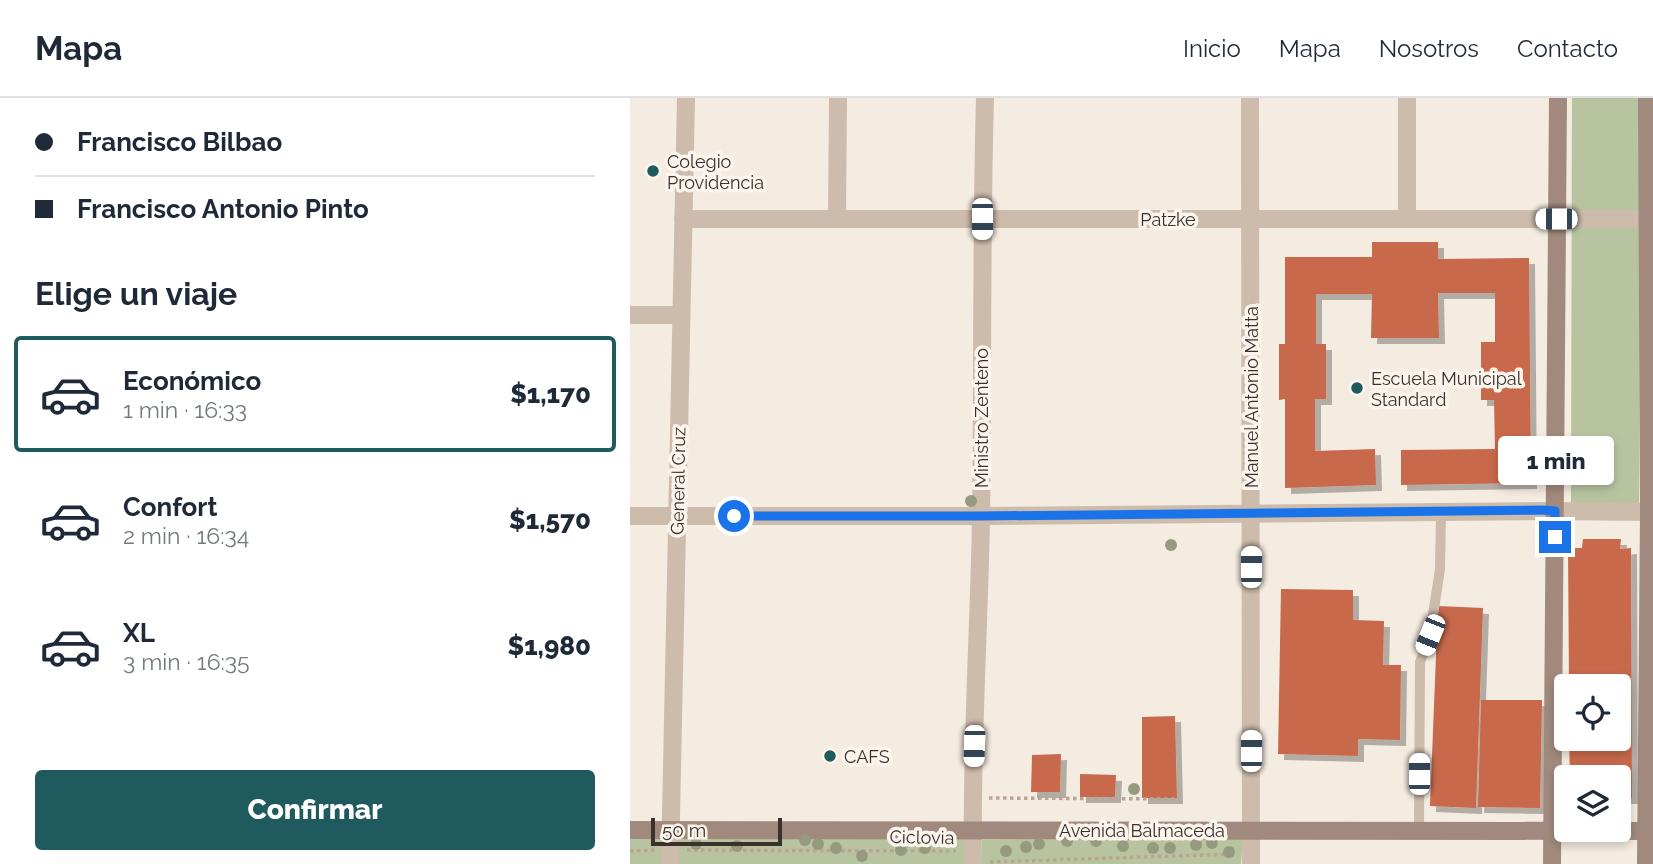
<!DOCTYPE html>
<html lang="es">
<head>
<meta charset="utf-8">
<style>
	body { margin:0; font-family:Raleway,sans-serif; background:#f2f2f3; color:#1f2937; height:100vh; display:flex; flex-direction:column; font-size:26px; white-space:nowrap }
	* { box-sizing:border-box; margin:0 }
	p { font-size:23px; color:#747a83 }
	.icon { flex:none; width:38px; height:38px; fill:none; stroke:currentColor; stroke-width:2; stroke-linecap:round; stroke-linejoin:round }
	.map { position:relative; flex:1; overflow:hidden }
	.sheet { display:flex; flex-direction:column; background:#fff; width:630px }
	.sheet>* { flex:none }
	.top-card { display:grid; align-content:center; height:154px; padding:0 35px; background:#fff }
	.buttons { position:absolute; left:924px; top:576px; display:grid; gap:14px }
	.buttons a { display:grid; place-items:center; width:77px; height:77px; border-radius:7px; background:#fff; box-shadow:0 4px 10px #0003; font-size:35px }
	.scale { position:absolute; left:21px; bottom:18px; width:131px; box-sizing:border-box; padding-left:7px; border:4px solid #3b302b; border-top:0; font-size:19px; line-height:24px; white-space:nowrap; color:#3b302b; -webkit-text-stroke:5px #fbf5ee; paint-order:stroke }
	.end { position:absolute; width:32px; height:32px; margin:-16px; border:9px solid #1a73e8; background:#fff; box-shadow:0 0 0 4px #fff }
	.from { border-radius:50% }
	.bubble { position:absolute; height:49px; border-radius:7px; background:#fff; box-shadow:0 4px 10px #0003; font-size:23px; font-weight:800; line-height:49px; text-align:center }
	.car { position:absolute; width:21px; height:42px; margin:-21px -10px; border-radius:9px; box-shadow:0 0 5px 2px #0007; background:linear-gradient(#fff 24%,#345 0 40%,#fff 0 76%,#345 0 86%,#fff 0) }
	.top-card b { display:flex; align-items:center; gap:24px; height:66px; font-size:26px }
	.top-card b+b { border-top:2px solid #e0e1e3 }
	.top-card i { width:18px; height:18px; background:#1f2937 }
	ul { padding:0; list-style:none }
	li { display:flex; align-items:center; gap:21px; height:116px; margin:0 14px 10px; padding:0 21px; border:4px solid transparent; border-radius:7px }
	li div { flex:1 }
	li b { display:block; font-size:26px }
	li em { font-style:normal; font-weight:800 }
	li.current { border-color:#1f5a5e }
	li>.icon { width:63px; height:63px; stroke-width:1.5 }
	h2 { padding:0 35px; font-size:32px; line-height:84px }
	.button { display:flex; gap:14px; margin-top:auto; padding:14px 35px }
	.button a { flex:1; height:80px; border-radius:7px; background:#1f5a5e; color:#fff; font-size:28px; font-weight:800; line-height:80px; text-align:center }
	header { display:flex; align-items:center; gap:42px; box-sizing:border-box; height:98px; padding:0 35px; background:#fff; border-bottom:2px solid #e0e1e3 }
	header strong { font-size:33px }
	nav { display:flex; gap:38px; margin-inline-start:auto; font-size:24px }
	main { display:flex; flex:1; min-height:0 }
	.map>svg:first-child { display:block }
	.green { fill:#b8c4a0 }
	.building { fill:#c8694b; filter:url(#shadow) }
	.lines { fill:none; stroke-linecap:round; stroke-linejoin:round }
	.path { stroke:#b9a596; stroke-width:3.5; stroke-dasharray:3.5 3.5; stroke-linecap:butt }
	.lane { stroke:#cdbbac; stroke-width:10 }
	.street { stroke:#cdbbac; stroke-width:18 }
	.secondary { stroke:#a18a7d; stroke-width:18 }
	.tree { fill:#969b7f }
	.route { stroke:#1a73e8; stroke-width:9 }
	.poi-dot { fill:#1f5a5e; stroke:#fbf5ee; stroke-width:2.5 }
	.labels { text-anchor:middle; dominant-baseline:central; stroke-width:7; stroke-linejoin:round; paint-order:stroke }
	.poi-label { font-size:18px; fill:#3b302b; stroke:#fbf5ee; text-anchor:start }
	.street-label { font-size:18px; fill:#3b302b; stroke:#fbf5ee }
</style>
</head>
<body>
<header>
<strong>Mapa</strong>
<nav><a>Inicio</a><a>Mapa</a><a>Nosotros</a><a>Contacto</a></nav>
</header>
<main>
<section class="sheet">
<div class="top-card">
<b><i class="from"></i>Francisco Bilbao</b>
<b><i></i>Francisco Antonio Pinto</b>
</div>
<h2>Elige un viaje</h2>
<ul>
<li class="current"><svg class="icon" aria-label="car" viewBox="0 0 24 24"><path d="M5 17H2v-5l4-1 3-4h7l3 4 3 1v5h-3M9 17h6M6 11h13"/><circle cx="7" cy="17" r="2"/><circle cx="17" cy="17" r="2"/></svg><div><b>Económico</b><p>1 min · 16:33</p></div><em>$1,170</em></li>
<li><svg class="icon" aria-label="car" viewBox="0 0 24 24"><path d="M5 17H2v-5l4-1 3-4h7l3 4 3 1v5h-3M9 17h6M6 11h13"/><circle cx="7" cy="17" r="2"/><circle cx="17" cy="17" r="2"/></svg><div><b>Confort</b><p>2 min · 16:34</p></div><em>$1,570</em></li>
<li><svg class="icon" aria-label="car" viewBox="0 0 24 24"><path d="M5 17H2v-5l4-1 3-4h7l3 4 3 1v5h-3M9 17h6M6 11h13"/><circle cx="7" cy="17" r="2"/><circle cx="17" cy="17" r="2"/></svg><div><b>XL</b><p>3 min · 16:35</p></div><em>$1,980</em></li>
</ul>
<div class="button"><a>Confirmar</a></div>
</section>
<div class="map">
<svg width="1023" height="766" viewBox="0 0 1023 766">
	<defs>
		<filter id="shadow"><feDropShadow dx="6" dy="6" stdDeviation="0" flood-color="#0004"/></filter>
	</defs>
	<rect width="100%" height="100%" fill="#f4ebe1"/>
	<g class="green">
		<path d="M 942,0 L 1011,0 L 1009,409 L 941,407 Z"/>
		<path d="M 0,738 L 34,739 L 33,766 L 0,766 Z"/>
		<path d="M 48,740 L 335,741 L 335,766 L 48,766 Z"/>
		<path d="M 613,741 L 611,766 L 352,766 L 352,742 Z"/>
	</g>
	<g class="building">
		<path d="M 742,144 L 808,144 L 808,161 L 899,160 L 901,385 L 771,387 L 771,352 L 865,351 L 864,302 L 851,302 L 851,244 L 865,244 L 865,195 L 808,195 L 809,240 L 741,240 L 742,196 L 686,196 L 686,246 L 696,246 L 696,301 L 685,301 L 685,353 L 745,351 L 746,387 L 655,390 L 655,301 L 649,302 L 649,246 L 655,246 L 655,159 L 742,159 Z"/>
		<path d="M 953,441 L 991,441 L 990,451 L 1001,450 L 1002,700 L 989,700 L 989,679 L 940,679 L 939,640 L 989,640 L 989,588 L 939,588 L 938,450 L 952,450 Z"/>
		<path d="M 651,491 L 723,492 L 723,522 L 754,523 L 753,567 L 771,567 L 770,642 L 728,641 L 728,658 L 648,656 Z"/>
		<path d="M 808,508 L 853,510 L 846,710 L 800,708 Z"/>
		<path d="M 851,602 L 912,602 L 910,710 L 848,709 Z"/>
		<path d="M 545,618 L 547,700 L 512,700 L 512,619 Z"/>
		<path d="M 431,656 L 430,694 L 401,694 L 402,657 Z"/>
		<path d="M 450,676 L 486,677 L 485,699 L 450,699 Z"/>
	</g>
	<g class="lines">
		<g class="path">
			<path d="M 359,700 L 546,701"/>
			<path d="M 57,752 L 326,753"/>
			<path d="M 0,753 L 25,752"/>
			<path d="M 360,764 L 605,756"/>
		</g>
		<path class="lane" d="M 789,732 L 790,564 L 800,537 L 810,471 L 811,414"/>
		<g class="street">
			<path d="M 620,0 L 621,766"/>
			<path d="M 777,0 L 777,121"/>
			<path d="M 53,121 L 1023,121"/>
			<path d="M 207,121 L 208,0"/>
			<path d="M 0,217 L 51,217"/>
			<path d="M 0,418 L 351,418 L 913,413 L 1023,414"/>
			<path d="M 40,766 L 56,0"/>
			<path d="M 343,766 C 341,651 349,535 351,420 C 353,280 351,140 355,0"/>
		</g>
		<g class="secondary">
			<path d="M 0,732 L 1023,733"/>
			<path d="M 922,766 L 928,0"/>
			<path d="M 1016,766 L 1019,414 L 1017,0"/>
		</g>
	</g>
	<g class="tree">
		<circle cx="341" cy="403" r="6"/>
		<circle cx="541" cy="447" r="6"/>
		<circle cx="504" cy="691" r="6"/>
		<circle cx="175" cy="742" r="6"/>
		<circle cx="437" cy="743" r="6"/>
		<circle cx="466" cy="743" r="6"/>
		<circle cx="582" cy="745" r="6"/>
		<circle cx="66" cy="746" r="6"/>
		<circle cx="188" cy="746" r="6"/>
		<circle cx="409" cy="746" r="6"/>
		<circle cx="566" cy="747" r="6"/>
		<circle cx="107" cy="748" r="6"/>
		<circle cx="493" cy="748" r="6"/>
		<circle cx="396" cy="749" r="6"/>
		<circle cx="206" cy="750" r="6"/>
		<circle cx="295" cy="750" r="6"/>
		<circle cx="523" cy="750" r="6"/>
		<circle cx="540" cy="750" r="6"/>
		<circle cx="271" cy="752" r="6"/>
		<circle cx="376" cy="753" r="6"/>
		<circle cx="599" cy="754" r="6"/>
		<circle cx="232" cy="758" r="6"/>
	</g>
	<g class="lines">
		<path class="route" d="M 104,418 L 351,418 L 913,412 L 925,413 L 925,439"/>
	</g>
	<g class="poi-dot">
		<circle cx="23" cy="73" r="7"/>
		<circle cx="727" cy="290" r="7"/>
		<circle cx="200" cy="658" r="7"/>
	</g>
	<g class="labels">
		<g class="poi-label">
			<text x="37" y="63">Colegio<tspan x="37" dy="21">Providencia</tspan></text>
			<text x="741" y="280">Escuela Municipal<tspan x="741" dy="21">Standard</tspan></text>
			<text x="214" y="658">CAFS</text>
		</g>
		<g class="street-label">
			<text x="538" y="121">Patzke</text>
			<text transform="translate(621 299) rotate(-90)">Manuel Antonio Matta</text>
			<text transform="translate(351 320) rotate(-90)">Ministro Zenteno</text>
			<text transform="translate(48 383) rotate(-89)">General Cruz</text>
			<text x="512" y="732">Avenida Balmaceda</text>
			<text transform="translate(292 739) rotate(1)">Ciclovia</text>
		</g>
	</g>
</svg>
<div class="buttons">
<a><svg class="icon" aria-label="locate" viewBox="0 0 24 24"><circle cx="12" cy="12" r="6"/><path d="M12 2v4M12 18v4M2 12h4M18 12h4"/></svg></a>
<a><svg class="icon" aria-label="layers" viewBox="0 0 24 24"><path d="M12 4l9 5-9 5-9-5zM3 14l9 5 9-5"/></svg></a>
</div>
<div class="scale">50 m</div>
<i class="end from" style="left:104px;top:418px"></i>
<i class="end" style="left:925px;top:439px"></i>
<div class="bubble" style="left:868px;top:338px;width:116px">1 min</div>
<i class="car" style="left:352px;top:121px;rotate:180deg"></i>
<i class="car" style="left:926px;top:121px;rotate:270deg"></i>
<i class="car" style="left:621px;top:469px;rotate:0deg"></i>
<i class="car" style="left:800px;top:537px;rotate:202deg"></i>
<i class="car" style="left:344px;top:648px;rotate:182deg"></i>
<i class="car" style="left:621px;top:653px;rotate:0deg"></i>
<i class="car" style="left:789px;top:676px;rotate:0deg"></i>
</div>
</main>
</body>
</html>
